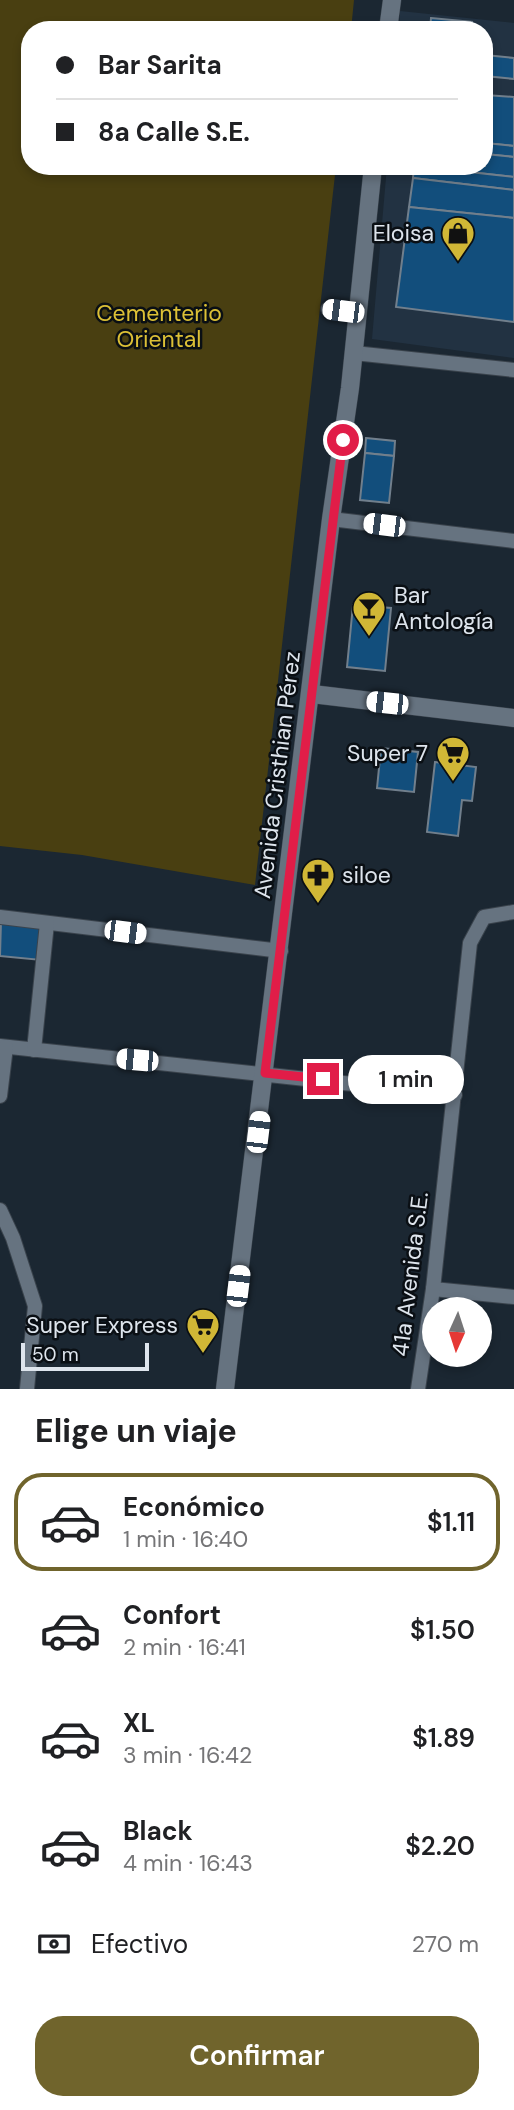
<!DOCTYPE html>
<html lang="es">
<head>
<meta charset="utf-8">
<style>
	body { margin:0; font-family:"DM Sans",sans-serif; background:#f2f2f2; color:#202124; height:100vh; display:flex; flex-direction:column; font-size:26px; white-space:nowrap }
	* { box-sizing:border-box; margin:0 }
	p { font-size:23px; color:#757577 }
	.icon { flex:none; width:38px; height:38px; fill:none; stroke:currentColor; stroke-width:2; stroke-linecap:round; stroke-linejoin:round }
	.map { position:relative; height:1389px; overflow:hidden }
	.side { display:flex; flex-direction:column; background:#fff; flex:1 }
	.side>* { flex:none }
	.guide { position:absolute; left:21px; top:21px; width:472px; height:154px; border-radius:28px; box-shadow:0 4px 10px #0003; display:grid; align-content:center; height:154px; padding:0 35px; background:#fff }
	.needle { width:46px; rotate:183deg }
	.tools { position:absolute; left:422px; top:1297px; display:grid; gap:14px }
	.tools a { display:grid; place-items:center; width:70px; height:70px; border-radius:50%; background:#fff; box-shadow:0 4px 10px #0003; font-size:35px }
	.scale { position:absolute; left:21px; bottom:18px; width:128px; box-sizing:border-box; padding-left:7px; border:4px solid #dee5ed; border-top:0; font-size:19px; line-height:24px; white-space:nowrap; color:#dee5ed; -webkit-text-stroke:5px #0a0f14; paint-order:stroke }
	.end { position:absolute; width:32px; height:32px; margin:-16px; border:9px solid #e11d48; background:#fff; box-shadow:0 0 0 4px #fff }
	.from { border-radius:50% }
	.bubble { position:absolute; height:49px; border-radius:24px; background:#fff; box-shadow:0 4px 10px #0003; font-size:23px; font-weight:600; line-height:49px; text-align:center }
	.car { position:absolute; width:21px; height:42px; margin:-21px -10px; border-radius:9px; box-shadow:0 0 5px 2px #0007; background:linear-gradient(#fff 24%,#345 0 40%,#fff 0 76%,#345 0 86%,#fff 0) }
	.guide b { display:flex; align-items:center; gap:24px; height:66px; font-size:26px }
	.guide b+b { border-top:2px solid #e0e0e0 }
	.guide i { width:18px; height:18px; background:#202124 }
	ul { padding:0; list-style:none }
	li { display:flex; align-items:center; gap:21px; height:98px; margin:0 14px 10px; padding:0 21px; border:4px solid transparent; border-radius:28px }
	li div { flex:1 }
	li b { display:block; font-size:26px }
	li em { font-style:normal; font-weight:600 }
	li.current { border-color:#70642c }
	li>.icon { width:63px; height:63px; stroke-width:1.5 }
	h2 { padding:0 35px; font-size:32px; line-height:84px }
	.pay { display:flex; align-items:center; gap:18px; height:77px; padding:0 35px; font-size:26px }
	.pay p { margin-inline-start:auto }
	.button { display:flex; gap:14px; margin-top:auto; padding:14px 35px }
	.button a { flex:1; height:80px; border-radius:28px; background:#70642c; color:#fff; font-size:28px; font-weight:600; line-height:80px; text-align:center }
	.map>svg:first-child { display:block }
	.built { fill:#223242 }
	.green { fill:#493f11 }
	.building { fill:#124e7c; stroke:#717f8c; stroke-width:2 }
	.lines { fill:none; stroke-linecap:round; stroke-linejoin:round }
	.minor-casing { stroke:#3a434c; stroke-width:16 }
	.tertiary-casing { stroke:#3a434c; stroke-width:19 }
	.minor { stroke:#667380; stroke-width:14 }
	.tertiary { stroke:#667380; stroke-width:18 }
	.route { stroke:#e11d48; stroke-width:9 }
	.labels { text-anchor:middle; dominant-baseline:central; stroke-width:5; stroke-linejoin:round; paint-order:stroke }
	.poi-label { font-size:23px; fill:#dee5ed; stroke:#0a0f14; text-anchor:end }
	.park-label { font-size:23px; fill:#dcc036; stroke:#0a0f14 }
	.street-label { font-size:23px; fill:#dee5ed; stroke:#0a0f14 }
</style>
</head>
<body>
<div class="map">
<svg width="514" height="1389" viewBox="0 0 514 1389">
	<rect width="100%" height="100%" fill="#1b2732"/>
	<path class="built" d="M 400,11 L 514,23 L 514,358 L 372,339 L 387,166 L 485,166 L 485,30 L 399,30 Z"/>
	<path class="green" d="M 0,0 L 354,0 L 351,30 L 30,30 L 30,166 L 336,166 L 255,885 L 82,855 L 0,846 Z"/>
	<g class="building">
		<path d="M 431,18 L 472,22 L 471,30 L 430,30 Z"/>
		<path d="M 485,55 L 514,58 L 514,79 L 485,76 Z"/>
		<path d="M 485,95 L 514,97 L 514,146 L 485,143 Z"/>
		<path d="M 485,143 L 514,146 L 514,157 L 485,154 Z"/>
		<path d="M 485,154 L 514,157 L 514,177 L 416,166 L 485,166 Z"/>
		<path d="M 414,166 L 514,177 L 514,190 L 413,178 Z"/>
		<path d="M 413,178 L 514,190 L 514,218 L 409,207 Z"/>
		<path d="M 409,207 L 514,218 L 514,322 L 396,307 Z"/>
		<path d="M 366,438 L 395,441 L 394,456 L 365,453 Z"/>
		<path d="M 365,453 L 394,456 L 389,503 L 360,500 Z"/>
		<path d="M 353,605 L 391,608 L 385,671 L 347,667 Z"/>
		<path d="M 381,748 L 418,752 L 414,792 L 377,788 Z"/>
		<path d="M 435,762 L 476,767 L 472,801 L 462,800 L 458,836 L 427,832 Z"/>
		<path d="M 1,921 L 43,926 L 41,960 L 0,956 Z"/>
	</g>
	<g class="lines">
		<defs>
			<g id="minor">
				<path d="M 328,309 L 358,313"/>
				<path d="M 354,353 L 514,370"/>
				<path d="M 331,519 L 514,541"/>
				<path d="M 0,917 L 281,951"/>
				<path d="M 0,1046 L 455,1095"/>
				<path d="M 34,1050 L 47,923"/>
				<path d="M 0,1096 L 6,1047"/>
				<path d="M 0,1210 L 13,1238 L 35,1306 L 27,1389"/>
				<path d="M 433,1289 L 514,1297"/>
				<path d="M 418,1389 L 433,1289 L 470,943 L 484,917 L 514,912"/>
			</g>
			<g id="tertiary">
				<path d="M 388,30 L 392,0"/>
				<path d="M 312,694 L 514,718"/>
				<path d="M 225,1389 L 331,519 L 350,388 L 373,166"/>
			</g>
		</defs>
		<use href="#minor" class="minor-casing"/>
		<use href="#tertiary" class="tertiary-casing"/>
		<use href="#minor" class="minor"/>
		<use href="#tertiary" class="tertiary"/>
	</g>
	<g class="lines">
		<path class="route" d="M 323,1079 L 265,1073 L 343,440"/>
	</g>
	<defs>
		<symbol id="shop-pin" viewBox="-11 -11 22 30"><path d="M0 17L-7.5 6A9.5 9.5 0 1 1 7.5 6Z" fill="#d1b736" stroke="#0a0f14"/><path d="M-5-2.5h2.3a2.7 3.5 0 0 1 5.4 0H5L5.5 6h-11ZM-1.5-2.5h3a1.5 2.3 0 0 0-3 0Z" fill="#111"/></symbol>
		<symbol id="bar-pin" viewBox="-11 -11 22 30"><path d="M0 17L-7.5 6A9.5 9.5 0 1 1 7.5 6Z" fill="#d1b736" stroke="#0a0f14"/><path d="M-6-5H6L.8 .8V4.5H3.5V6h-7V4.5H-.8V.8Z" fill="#111"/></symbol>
		<symbol id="supermarket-pin" viewBox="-11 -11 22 30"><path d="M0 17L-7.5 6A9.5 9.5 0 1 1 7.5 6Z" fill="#d1b736" stroke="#0a0f14"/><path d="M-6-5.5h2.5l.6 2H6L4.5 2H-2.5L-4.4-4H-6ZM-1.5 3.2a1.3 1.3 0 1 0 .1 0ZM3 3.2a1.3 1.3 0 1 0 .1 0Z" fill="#111"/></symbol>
		<symbol id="pharmacy-pin" viewBox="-11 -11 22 30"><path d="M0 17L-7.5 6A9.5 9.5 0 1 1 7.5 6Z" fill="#d1b736" stroke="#0a0f14"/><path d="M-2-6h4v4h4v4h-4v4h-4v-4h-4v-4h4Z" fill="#111"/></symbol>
	</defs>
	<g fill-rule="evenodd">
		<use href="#shop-pin" x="439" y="214" width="38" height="52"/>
		<use href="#bar-pin" x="350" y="589" width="38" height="52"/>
		<use href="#supermarket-pin" x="434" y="734" width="38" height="52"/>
		<use href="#pharmacy-pin" x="299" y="856" width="38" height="52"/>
		<use href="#supermarket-pin" x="184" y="1306" width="38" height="52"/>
	</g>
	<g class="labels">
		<g class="poi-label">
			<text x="434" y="233">Eloisa</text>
			<text x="394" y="595" text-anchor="start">Bar<tspan x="394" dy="26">Antología</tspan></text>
			<text x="428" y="753">Super 7</text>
			<text x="342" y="875" text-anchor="start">siloe</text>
			<text x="178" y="1325">Super Express</text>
		</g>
		<g class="park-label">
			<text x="159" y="313">Cementerio<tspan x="159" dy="26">Oriental</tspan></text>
		</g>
		<g class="street-label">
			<text transform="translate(277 775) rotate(-83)">Avenida Cristhian Pérez</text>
			<text transform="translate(410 1274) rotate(-83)">41a Avenida S.E.</text>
		</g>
	</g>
</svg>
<div class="tools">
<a><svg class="needle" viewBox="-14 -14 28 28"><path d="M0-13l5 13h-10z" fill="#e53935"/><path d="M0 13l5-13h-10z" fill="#757577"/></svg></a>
</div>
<div class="scale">50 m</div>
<i class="end from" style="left:343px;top:440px"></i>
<i class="end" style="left:323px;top:1079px"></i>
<div class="bubble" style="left:348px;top:1055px;width:116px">1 min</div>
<i class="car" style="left:343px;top:311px;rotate:277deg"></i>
<i class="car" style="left:384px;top:525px;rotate:277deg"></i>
<i class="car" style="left:387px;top:703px;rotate:276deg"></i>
<i class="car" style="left:125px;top:932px;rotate:97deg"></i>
<i class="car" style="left:137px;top:1060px;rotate:275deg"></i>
<i class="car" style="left:258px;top:1132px;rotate:7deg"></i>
<i class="car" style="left:238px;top:1286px;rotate:7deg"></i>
<div class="guide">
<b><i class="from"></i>Bar Sarita</b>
<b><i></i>8a Calle S.E.</b>
</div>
</div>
<section class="side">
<h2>Elige un viaje</h2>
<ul>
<li class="current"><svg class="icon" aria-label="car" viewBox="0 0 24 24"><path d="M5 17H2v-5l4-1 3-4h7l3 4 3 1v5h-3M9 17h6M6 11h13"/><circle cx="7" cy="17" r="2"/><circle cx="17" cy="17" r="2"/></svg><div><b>Económico</b><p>1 min · 16:40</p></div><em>$1.11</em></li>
<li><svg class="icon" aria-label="car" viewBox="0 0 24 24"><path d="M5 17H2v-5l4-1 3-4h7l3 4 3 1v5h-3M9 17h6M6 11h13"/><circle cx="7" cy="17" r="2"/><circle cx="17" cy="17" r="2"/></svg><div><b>Confort</b><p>2 min · 16:41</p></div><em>$1.50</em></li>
<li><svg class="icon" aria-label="car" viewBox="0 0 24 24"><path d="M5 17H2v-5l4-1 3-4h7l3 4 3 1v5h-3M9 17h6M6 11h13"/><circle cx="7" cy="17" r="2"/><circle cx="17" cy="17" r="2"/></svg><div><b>XL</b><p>3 min · 16:42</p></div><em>$1.89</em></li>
<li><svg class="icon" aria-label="car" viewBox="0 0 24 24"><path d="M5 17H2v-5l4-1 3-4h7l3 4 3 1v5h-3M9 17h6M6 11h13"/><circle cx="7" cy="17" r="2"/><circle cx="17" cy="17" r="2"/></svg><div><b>Black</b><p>4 min · 16:43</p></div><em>$2.20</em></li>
</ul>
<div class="pay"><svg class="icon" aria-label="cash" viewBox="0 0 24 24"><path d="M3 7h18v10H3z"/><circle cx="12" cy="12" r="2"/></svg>Efectivo<p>270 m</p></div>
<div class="button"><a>Confirmar</a></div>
</section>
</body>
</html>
